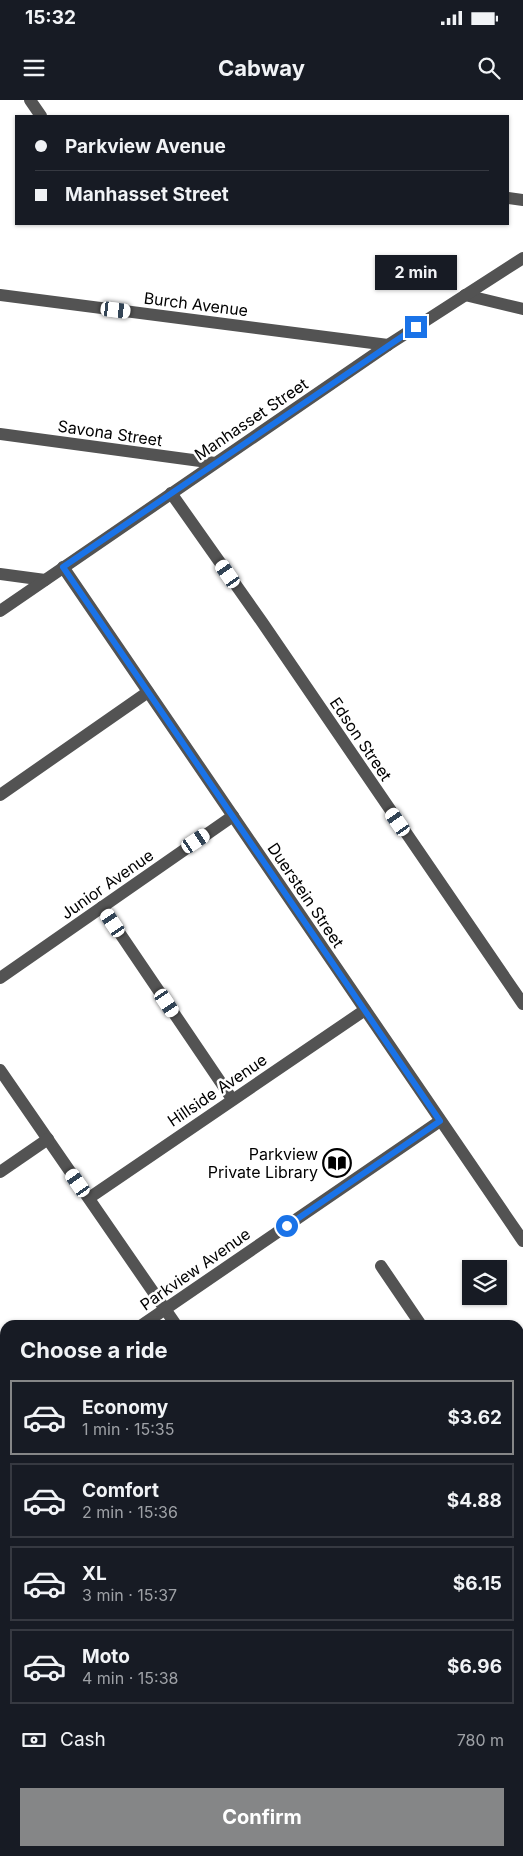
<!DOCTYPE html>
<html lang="en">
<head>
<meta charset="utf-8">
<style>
	body { margin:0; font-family:Inter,sans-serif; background:#20242c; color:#f1f3f6; height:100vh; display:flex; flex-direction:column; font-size:19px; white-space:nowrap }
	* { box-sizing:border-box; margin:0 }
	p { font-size:16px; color:#9ea1a6 }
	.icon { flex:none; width:28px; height:28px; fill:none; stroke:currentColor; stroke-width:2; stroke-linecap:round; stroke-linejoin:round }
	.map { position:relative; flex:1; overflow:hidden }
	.details { position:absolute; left:0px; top:1220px; width:524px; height:536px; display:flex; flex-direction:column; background:#171b24; border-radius:15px 15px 0 0; box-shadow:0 1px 4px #0004 }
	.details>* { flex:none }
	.banner { position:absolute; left:15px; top:15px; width:494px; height:110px; border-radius:0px; box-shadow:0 1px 4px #0004; display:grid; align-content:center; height:110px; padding:0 20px; background:#171b24 }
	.buttons { position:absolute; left:462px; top:1160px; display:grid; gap:10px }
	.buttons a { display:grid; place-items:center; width:45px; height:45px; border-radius:0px; background:#171b24; box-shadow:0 1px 4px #0004; font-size:25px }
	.end { position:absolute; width:22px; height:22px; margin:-11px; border:6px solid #1a73e8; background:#fff; box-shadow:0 0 0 2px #fff }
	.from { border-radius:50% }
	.bubble { position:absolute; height:35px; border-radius:0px; background:#171b24; box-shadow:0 1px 4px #0004; font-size:16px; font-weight:700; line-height:35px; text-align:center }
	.car { position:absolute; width:15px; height:30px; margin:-15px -8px; border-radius:6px; box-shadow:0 0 4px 1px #0007; background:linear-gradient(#fff 24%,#345 0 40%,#fff 0 76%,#345 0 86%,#fff 0) }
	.banner b { display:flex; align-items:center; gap:18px; height:48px; font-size:19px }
	.banner b+b { border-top:1px solid #363941 }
	.banner i { width:12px; height:12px; background:#f1f3f6 }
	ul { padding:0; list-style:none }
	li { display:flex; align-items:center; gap:15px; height:75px; margin:0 10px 8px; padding:0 10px; border:2px solid #363941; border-radius:0px }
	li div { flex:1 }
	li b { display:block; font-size:19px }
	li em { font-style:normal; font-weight:700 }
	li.active { border-color:#858687 }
	li>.icon { width:45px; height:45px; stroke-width:1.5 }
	h2 { padding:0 20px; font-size:22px; line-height:60px }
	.pay { display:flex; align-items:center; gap:12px; height:55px; padding:0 20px; font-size:19px }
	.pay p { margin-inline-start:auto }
	.cta { display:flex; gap:10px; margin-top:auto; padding:10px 20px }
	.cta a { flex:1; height:58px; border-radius:0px; background:#858687; color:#fff; font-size:20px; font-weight:700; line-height:58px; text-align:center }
	.status { display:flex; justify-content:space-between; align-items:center; height:35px; padding:0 25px; background:#171b24; direction:ltr }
	.status svg { height:14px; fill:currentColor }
	header { display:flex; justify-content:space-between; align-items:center; height:65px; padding:0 20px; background:#171b24; font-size:22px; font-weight:700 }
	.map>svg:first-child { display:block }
	.green { fill:#dadada }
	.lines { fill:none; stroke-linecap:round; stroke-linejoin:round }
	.minor { stroke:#535353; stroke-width:12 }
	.major { stroke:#000; stroke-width:12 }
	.route { stroke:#1a73e8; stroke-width:6 }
	.labels { text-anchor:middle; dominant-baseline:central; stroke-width:5; stroke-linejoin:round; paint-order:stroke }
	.street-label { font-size:16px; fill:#000; stroke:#fff }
	.poi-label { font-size:16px; fill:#000; stroke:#fff; text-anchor:end }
</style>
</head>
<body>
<div class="status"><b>15:32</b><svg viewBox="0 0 49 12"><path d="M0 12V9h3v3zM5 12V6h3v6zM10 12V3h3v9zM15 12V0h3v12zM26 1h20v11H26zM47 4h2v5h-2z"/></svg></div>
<header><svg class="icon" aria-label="menu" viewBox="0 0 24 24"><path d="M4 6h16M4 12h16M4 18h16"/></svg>Cabway<svg class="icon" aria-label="search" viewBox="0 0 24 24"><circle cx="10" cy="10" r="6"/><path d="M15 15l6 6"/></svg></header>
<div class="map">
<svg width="523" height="1756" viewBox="0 0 523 1756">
	<rect width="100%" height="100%" fill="#fff"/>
	<path class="green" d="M 523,1462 L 523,1756 L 264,1756 L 267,1751 L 519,1751 L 519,1465 Z"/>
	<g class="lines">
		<g class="minor">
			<path d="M 30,0 L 41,16"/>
			<path d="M 508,98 L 523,100"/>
			<path d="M 0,195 L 388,245"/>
			<path d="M 465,195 L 523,209"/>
			<path d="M 0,334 L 215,363"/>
			<path d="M 171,393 L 262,522 L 523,904"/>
			<path d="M 63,467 L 523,1141"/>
			<path d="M 0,474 L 45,480"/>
			<path d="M 0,511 L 388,245 L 523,158"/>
			<path d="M 0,695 L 148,592"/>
			<path d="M 102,807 L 232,999"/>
			<path d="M 0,878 L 233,716"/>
			<path d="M 0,970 L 176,1225"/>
			<path d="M 0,1072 L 48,1039"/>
			<path d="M 89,1098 L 365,910"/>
			<path d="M 381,1166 L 421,1225"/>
			<path d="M 142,1225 L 440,1021"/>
			<path d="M 0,1323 L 5,1320"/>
			<path d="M 0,1443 L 5,1450"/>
			<path d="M 519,1457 L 523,1454"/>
			<path d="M 519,1520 L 523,1520"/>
			<path d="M 0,1673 L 5,1676"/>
			<path d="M 0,1750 L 5,1744"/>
			<path d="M 107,1751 L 114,1756"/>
			<path d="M 363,1756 L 364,1751"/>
		</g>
		<g class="major">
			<path d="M 519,1252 L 523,1249"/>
			<path d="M 0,1610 L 5,1607"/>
		</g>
	</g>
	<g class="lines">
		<path class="route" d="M 287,1126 L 440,1021 L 63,467 L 416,227"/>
	</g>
	<defs>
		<symbol id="library-ring" viewBox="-11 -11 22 22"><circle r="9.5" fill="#fff" stroke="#000" stroke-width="1.5"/><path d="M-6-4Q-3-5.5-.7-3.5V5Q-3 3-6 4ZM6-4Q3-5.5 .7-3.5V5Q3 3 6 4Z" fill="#000"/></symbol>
	</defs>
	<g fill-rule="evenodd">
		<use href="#library-ring" x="321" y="1047" width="32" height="32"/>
	</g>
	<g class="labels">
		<g class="street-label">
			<text transform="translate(196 204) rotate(7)">Burch Avenue</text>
			<text transform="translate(251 319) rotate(-34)">Manhasset Street</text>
			<text transform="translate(110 333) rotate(8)">Savona Street</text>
			<text transform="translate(361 639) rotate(56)">Edson Street</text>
			<text transform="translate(107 784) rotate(-35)">Junior Avenue</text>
			<text transform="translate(306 795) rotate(56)">Duerstein Street</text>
			<text transform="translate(217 990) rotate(-34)">Hillside Avenue</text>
			<text transform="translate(195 1169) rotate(-35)">Parkview Avenue</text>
		</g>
		<g class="poi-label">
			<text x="318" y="1054">Parkview<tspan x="318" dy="18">Private Library</tspan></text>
		</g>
	</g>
</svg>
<div class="buttons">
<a><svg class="icon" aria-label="layers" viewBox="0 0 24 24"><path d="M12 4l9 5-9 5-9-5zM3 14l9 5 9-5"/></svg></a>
</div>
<i class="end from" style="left:287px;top:1126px"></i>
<i class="end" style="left:416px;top:227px"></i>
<div class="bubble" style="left:375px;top:155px;width:82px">2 min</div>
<i class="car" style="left:116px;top:210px;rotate:97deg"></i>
<i class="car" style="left:228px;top:474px;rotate:325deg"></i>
<i class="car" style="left:398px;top:722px;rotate:325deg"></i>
<i class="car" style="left:196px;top:741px;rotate:56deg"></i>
<i class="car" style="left:113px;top:823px;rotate:326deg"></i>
<i class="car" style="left:167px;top:903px;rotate:146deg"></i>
<i class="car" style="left:78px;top:1083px;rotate:325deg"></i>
<div class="banner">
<b><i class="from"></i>Parkview Avenue</b>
<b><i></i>Manhasset Street</b>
</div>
<section class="details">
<h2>Choose a ride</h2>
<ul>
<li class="active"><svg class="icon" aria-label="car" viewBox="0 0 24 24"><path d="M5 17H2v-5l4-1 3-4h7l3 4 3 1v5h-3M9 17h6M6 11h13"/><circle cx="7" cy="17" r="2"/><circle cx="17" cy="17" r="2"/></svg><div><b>Economy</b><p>1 min · 15:35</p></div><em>$3.62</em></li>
<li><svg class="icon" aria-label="car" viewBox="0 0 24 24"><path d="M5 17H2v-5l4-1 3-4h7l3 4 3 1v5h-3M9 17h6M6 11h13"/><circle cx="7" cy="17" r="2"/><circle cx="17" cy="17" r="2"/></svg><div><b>Comfort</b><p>2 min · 15:36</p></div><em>$4.88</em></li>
<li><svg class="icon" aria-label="car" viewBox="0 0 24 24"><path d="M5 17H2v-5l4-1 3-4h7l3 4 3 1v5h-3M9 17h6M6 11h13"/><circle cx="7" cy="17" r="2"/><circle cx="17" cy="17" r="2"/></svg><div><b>XL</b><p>3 min · 15:37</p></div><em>$6.15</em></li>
<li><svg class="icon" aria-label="car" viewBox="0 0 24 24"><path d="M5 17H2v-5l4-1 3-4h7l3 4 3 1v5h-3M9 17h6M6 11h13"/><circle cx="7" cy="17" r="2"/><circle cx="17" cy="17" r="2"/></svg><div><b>Moto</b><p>4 min · 15:38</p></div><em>$6.96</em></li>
</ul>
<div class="pay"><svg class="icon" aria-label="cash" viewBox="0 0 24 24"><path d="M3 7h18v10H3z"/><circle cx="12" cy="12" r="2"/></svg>Cash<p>780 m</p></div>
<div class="cta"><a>Confirm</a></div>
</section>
</div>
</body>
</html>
